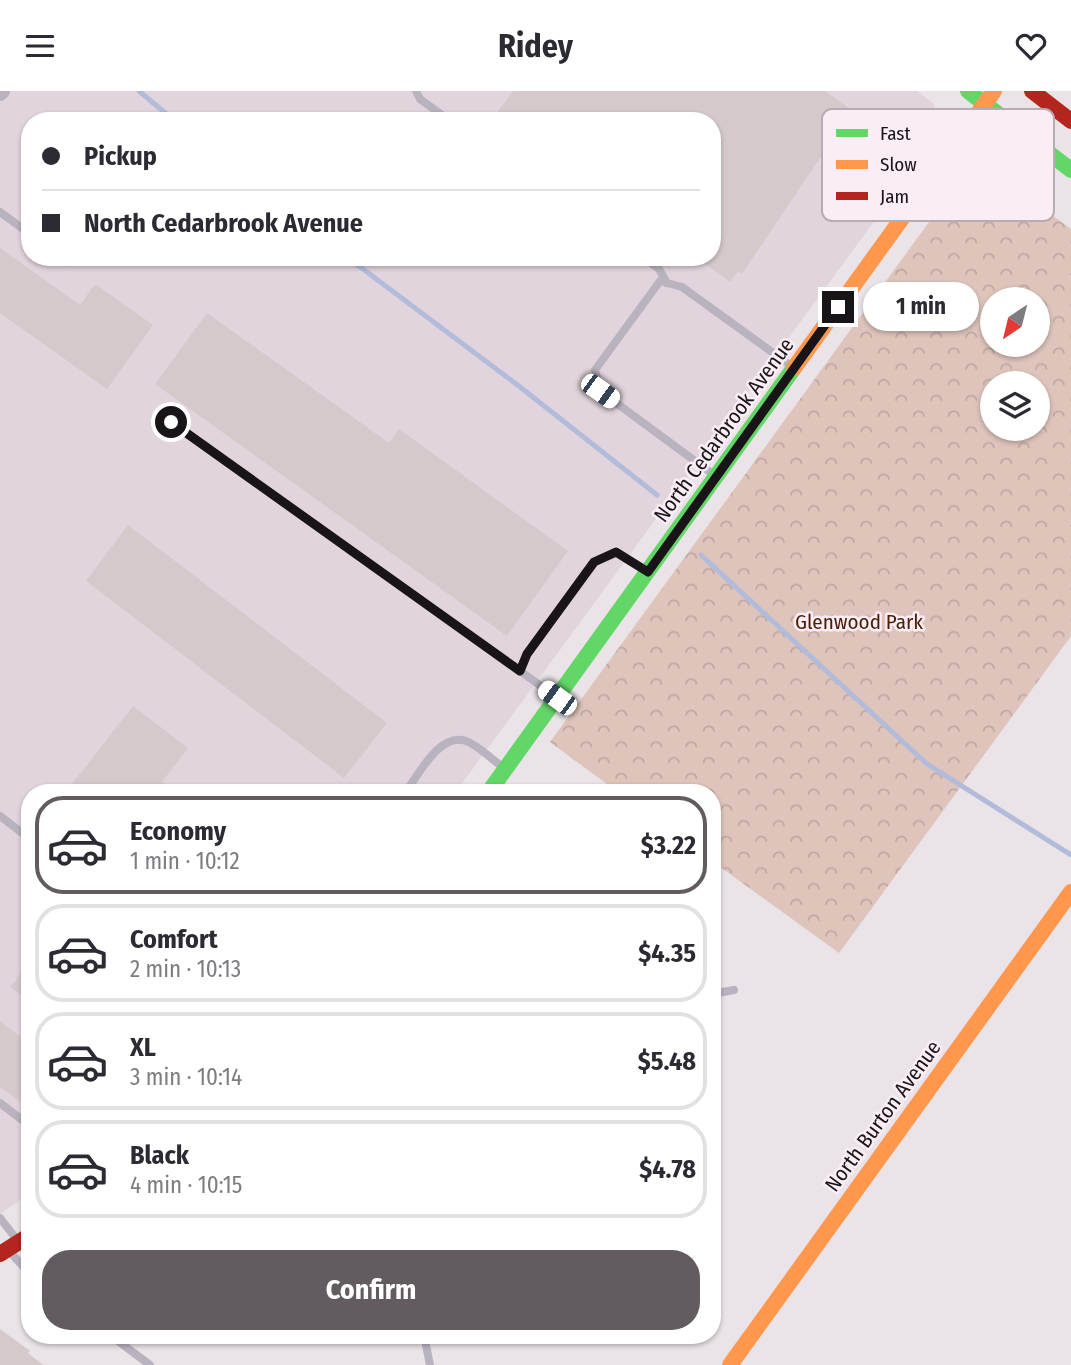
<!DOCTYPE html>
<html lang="en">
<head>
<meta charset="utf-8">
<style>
	body { margin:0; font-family:"Fira Sans Condensed",sans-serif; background:#f7f7f7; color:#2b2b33; height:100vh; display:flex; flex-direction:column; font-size:26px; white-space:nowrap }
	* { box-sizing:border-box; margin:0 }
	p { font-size:23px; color:#7c7c81 }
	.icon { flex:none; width:38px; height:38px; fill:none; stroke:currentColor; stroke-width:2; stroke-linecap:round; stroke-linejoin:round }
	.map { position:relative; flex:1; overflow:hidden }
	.side { position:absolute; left:21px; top:693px; width:700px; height:560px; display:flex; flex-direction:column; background:#fff; border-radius:28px; box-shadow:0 2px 5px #0004 }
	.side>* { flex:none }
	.banner { position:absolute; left:21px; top:21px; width:700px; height:154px; border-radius:28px; box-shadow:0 2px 5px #0004; display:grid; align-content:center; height:154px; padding:0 21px; background:#fff }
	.needle { width:46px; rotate:215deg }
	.controls { position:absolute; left:980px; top:196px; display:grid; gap:14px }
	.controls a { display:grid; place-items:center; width:70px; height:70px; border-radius:50%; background:#fff; box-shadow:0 2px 5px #0004; font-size:35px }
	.end { position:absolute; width:32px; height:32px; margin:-16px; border:9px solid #181417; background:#fff; box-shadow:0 0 0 4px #fff }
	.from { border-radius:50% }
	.bubble { position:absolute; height:49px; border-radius:24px; background:#fff; box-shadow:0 2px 5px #0004; font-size:23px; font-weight:700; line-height:49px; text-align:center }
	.car { position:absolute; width:21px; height:42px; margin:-21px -10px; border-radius:9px; box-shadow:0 0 5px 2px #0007; background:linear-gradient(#fff 24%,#345 0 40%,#fff 0 76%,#345 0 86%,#fff 0) }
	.banner b { display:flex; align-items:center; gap:24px; height:66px; font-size:26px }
	.banner b+b { border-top:2px solid #e1e1e2 }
	.banner i { width:18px; height:18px; background:#2b2b33 }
	ul { padding:12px 0 0; list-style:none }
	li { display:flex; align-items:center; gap:21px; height:98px; margin:0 14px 10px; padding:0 7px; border:4px solid #e1e1e2; border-radius:28px }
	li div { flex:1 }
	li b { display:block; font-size:26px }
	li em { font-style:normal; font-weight:700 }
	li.on { border-color:#625c60 }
	li>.icon { width:63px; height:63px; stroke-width:1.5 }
	.action { display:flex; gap:14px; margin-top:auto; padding:14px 21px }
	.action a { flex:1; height:80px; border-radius:28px; background:#625c60; color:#fff; font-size:28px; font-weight:700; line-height:80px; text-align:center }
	header { display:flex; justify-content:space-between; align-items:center; height:91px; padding:0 21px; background:#fff; font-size:32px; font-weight:700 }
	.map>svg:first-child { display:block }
	.built { fill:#e2d4dd; fill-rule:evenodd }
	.forest { fill:url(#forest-crowns); fill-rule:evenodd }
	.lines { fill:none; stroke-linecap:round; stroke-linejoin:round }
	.stream { stroke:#b3bbdb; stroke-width:5 }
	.building { fill:#d6c9cc }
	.lane { stroke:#b9b3bf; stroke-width:8 }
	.street { stroke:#b9b3bf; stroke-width:16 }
	.fast { stroke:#63d668; stroke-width:16 }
	.slow { stroke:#ff974d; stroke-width:16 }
	.jam { stroke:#b3261e; stroke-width:16 }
	.route { stroke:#181417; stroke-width:9 }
	.labels { text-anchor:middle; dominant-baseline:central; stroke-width:5; stroke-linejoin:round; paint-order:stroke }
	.street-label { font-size:21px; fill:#181417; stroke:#fbedf6 }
	.park-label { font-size:21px; fill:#491e03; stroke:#fbedf6 }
	.key { fill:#fbedf6; stroke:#b7acb3; stroke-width:2 }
	.key-label { font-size:19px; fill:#181417 }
</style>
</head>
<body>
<header><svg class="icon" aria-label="menu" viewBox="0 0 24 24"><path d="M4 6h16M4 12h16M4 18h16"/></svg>Ridey<svg class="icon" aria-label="heart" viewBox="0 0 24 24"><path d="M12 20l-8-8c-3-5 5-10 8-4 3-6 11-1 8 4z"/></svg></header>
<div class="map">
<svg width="1071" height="1274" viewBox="0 0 1071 1274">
	<defs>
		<pattern id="forest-crowns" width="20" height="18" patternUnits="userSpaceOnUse" patternTransform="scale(1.75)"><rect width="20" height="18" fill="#dec4bb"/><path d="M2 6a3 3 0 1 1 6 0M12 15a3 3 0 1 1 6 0" fill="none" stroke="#bea8a0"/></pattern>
	</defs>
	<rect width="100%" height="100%" fill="#eae3e8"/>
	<path class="built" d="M 0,0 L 917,0 L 934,13 L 933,50 L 455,702 L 30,702 L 30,1102 L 0,1123 ZM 30,30 L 712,30 L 712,166 L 30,166 Z"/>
	<path class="forest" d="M 975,68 L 1071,138 L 1071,545 L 839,862 L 712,770 L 712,702 L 619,702 L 550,651 ZM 1038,208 L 1038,254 L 992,254 L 992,208 ZM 992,292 L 1038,292 L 1038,338 L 992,338 Z"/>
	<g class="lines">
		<g class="stream">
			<path d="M 139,0 L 175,30"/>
			<path d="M 347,166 L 515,292 L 657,404"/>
			<path d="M 701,464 L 927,673 L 1071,764"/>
		</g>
	</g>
	<g class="building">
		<path d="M 513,0 L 825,0 L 852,19 L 742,183 L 738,180 L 730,191 L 696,166 L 712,166 L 712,30 L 491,30 Z"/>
		<path d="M 0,157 L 80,214 L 95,193 L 153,234 L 107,298 L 0,222 Z"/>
		<path d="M 207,222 L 389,352 L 399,338 L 568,460 L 507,545 L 155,293 Z"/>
		<path d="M 128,434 L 387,632 L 344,687 L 86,490 Z"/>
		<path d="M 133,615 L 188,657 L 162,691 L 176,702 L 65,702 Z"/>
		<path d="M 30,870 L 30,911 L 10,896 Z"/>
		<path d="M 0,930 L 30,953 L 30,1018 L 0,996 Z"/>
		<path d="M 0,1238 L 30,1260 L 28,1262 L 43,1274 L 0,1274 Z"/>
	</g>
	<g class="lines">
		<g class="lane">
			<path d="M 416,0 L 420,8 L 450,30"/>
			<path d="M 0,121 L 30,143"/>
			<path d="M 61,166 L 67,171"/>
			<path d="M 643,166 L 659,178 L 667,192"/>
			<path d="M 171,331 L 520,580"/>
			<path d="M 714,384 L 600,300 L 595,279 L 660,190 L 682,196 L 794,277"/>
			<path d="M 555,605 L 520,580 L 527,563 L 595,471 L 616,462 L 648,481"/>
			<path d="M 405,702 C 418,685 439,641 466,650 C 478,654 492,669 503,676"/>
			<path d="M 0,725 L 30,748"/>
			<path d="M 712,903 L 734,899"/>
			<path d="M 0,1012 L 30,1035"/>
			<path d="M 0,1127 L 18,1150"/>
			<path d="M 9,1160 L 30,1183"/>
			<path d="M 110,1244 L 150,1274"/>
			<path d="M 424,1244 L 430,1274"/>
		</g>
		<path class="street" d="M 0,2 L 2,0"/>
		<g class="fast">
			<path d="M 968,0 L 1071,79"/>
			<path d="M 488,702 L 794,277"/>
		</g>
		<g class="slow">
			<path d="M 794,277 L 994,0"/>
			<path d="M 730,1274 L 1071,801"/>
		</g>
		<g class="jam">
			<path d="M 1032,0 L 1071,30"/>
			<path d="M 0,1163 L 30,1144"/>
		</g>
	</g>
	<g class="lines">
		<path class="route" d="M 171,331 L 520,580 L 527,563 L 594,471 L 616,461 L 648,481 L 838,216"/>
	</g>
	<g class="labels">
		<g class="street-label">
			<text transform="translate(724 339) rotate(-54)">North Cedarbrook Avenue</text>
			<text transform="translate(883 1025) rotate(-54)">North Burton Avenue</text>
		</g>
		<g class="park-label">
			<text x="859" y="531">Glenwood Park</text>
		</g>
	</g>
	<rect x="822" y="18" width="232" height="112" rx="10" class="key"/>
	<rect x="836" y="38" width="32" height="8" fill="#63d668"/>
	<rect x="836" y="69" width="32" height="9" fill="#ff974d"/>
	<rect x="836" y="101" width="32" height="8" fill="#b3261e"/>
	<g class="key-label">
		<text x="880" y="49">Fast</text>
		<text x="880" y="80">Slow</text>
		<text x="880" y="112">Jam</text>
	</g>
</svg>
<div class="controls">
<a><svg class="needle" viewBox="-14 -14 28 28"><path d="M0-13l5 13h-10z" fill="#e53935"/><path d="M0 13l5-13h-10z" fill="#7c7c81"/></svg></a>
<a><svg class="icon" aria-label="layers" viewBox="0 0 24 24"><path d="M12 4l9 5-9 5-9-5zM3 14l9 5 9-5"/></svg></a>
</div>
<i class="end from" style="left:171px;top:331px"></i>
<i class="end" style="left:838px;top:216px"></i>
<div class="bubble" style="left:863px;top:191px;width:116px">1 min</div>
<i class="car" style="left:600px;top:300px;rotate:126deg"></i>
<i class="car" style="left:557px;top:607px;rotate:306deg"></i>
<div class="banner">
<b><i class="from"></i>Pickup</b>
<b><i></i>North Cedarbrook Avenue</b>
</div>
<section class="side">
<ul>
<li class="on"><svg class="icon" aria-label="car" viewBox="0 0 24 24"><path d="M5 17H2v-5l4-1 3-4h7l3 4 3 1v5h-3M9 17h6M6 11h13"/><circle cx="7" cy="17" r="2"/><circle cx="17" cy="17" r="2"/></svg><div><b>Economy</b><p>1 min · 10:12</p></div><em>$3.22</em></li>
<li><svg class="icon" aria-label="car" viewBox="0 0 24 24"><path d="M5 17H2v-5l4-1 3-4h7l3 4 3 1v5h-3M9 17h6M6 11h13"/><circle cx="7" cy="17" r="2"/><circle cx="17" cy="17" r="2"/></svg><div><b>Comfort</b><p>2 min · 10:13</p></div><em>$4.35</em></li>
<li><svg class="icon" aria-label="car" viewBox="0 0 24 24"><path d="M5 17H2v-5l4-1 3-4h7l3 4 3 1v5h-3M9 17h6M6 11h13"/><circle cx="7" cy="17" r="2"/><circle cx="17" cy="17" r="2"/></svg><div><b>XL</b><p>3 min · 10:14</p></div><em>$5.48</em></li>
<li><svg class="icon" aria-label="car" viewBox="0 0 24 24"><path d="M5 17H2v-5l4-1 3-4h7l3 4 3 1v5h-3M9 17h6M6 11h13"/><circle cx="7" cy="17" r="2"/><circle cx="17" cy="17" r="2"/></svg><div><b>Black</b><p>4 min · 10:15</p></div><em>$4.78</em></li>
</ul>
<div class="action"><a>Confirm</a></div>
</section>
</div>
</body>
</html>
